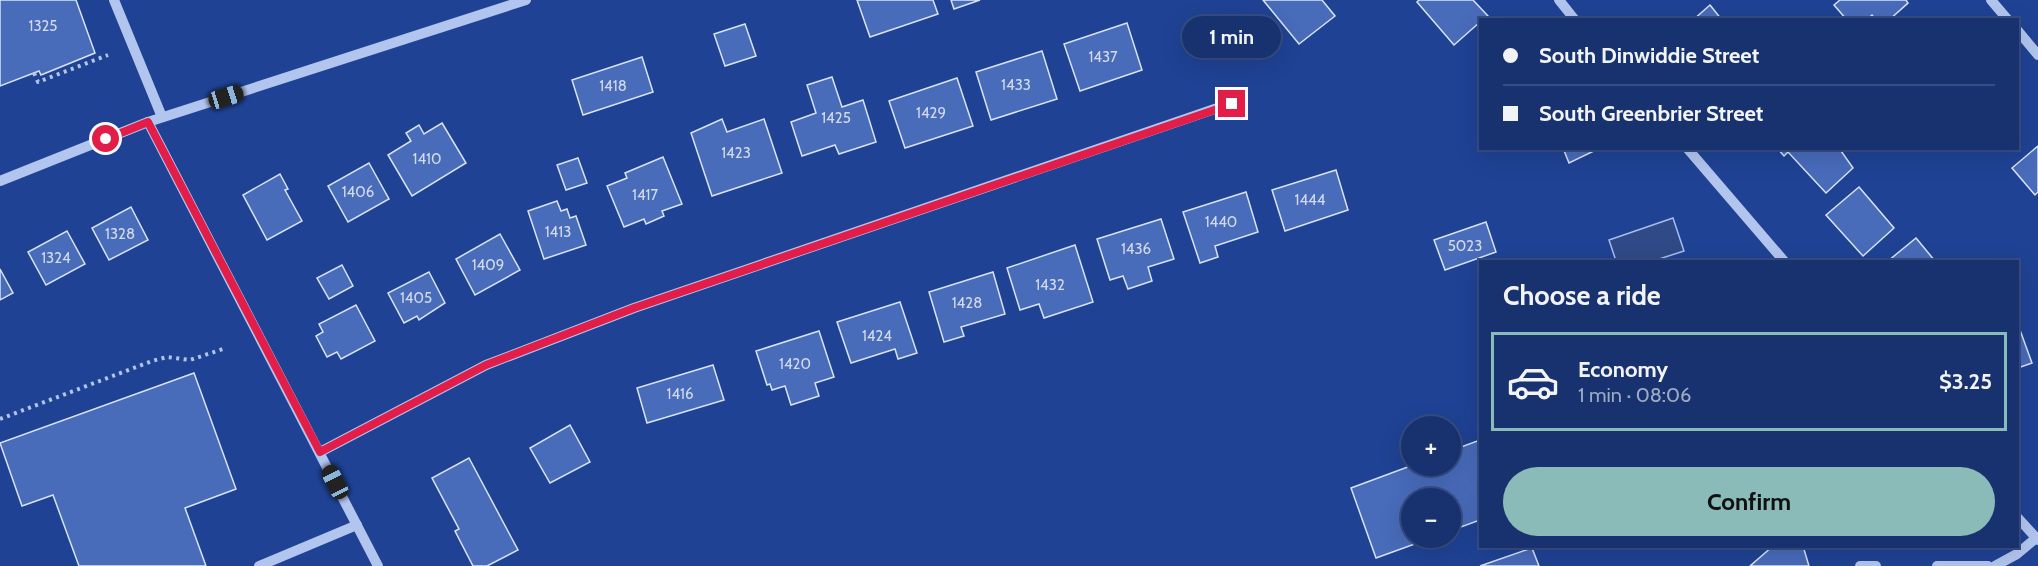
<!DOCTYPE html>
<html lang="en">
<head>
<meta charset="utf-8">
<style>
	body { margin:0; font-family:Cabin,sans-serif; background:#243e77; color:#f1f3f6; height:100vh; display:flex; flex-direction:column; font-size:22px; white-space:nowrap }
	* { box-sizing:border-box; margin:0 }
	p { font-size:20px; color:#9eaac3 }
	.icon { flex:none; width:33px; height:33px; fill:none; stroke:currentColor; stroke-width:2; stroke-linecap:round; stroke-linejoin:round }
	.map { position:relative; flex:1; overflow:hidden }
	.drawer { position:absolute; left:1479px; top:260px; width:540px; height:288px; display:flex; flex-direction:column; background:#17326f; border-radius:0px; box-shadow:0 6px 24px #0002,0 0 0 2px #364d82 }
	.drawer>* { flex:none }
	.hud { position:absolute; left:1479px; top:18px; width:540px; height:132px; border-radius:0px; box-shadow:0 6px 24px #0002,0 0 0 2px #364d82; display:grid; align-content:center; height:132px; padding:0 24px; background:#17326f }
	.tools { position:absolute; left:1401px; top:416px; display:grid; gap:12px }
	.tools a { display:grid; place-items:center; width:60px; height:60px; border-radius:50%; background:#17326f; box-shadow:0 6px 24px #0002,0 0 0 2px #364d82; font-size:30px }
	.end { position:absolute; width:27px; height:27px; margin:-14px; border:8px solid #e11d48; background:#fff; box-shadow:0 0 0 3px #fff }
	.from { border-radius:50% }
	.bubble { position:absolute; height:42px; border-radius:21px; background:#17326f; box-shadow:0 6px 24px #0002,0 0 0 2px #364d82; font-size:20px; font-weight:700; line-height:42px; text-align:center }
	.car { position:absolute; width:18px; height:36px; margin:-18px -9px; border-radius:8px; box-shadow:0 0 4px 2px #0007; background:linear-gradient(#222 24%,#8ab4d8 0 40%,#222 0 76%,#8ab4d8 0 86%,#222 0) }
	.hud b { display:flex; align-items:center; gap:21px; height:57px; font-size:22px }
	.hud b+b { border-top:2px solid #364d82 }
	.hud i { width:15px; height:15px; background:#f1f3f6 }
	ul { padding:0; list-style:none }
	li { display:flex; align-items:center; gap:18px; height:99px; margin:0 12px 9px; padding:0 12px; border:3px solid transparent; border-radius:0px }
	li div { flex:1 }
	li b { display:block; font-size:22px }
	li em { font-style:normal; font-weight:700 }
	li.active { border-color:#8bbbb9 }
	li>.icon { width:54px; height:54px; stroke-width:1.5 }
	h2 { padding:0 24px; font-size:27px; line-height:72px }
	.action { display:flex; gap:12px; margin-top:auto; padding:12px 24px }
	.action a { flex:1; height:69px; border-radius:36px; background:#8bbbb9; color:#111; font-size:24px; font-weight:700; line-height:69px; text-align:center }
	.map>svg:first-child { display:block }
	.water { fill:#304a87; stroke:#a5beef; stroke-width:1.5 }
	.building { fill:#486bba; stroke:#d8e3fa; stroke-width:1.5 }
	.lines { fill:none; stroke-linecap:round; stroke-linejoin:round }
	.path { stroke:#b2c5ee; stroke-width:4; stroke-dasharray:3 4.5; stroke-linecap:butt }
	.minor { stroke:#b2c5ee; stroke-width:10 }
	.route { stroke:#e11d48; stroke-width:8 }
	.labels { text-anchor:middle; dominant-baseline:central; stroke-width:4.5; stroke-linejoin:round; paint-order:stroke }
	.number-label { font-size:15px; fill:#d1daee }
</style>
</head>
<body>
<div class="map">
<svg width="2038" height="566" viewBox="0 0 2038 566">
	<rect width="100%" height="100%" fill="#1f4294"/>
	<path class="water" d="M 1673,218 L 1684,251 L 1653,261 L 1616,261 L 1609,240 Z"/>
	<g class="building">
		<path d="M 0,0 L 76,0 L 95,53 L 41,75 L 39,71 L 0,86 Z"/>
		<path d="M 857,0 L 933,0 L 938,14 L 870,37 Z"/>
		<path d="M 951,0 L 980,0 L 954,9 Z"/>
		<path d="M 1263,0 L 1322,0 L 1335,16 L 1299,44 Z"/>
		<path d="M 1419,0 L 1473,0 L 1488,16 L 1480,20 L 1480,22 L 1454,45 L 1417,2 Z"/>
		<path d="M 1840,0 L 1906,0 L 1908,3 L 1889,20 L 1876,20 L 1872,15 L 1866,20 L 1847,20 L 1834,5 Z"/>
		<path d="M 1710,5 L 1722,20 L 1693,20 Z"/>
		<path d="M 1127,23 L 1142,70 L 1080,91 L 1064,44 Z"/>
		<path d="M 745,24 L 756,56 L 725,66 L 714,34 Z"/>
		<path d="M 1042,51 L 1057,99 L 991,120 L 976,72 Z"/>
		<path d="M 642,57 L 653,92 L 583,115 L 572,80 Z"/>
		<path d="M 832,77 L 842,107 L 863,100 L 876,142 L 839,154 L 835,145 L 802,156 L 791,122 L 816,113 L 807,85 Z"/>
		<path d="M 957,78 L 973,126 L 905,148 L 889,101 Z"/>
		<path d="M 722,119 L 727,132 L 764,119 L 782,173 L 712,196 L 691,133 Z"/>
		<path d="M 442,123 L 466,163 L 412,196 L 388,155 L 411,141 L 406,133 L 419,125 L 424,134 Z"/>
		<path d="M 2038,146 L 2038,192 L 2035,195 L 2012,168 Z"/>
		<path d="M 1563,148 L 1600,148 L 1569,163 Z"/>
		<path d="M 1777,148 L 1839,148 L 1853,168 L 1826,193 L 1788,152 L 1784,156 Z"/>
		<path d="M 663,157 L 682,204 L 662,211 L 664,216 L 646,224 L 644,219 L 624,227 L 607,186 L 627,178 L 625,173 Z"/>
		<path d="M 578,158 L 587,183 L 566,190 L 557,165 Z"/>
		<path d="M 369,163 L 389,199 L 348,222 L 328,186 Z"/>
		<path d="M 1336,170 L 1348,210 L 1285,231 L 1272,190 Z"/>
		<path d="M 280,174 L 288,189 L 285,190 L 302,221 L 267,240 L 243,195 Z"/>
		<path d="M 1859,187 L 1894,228 L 1863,256 L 1826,215 Z"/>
		<path d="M 1246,192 L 1258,232 L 1215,246 L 1218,257 L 1200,263 L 1183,212 Z"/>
		<path d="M 557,201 L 561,211 L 567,209 L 570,218 L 576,216 L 586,245 L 544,259 L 528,211 Z"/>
		<path d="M 131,207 L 148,240 L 109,260 L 92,228 Z"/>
		<path d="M 1161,219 L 1174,259 L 1148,267 L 1152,281 L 1128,289 L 1123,276 L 1110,280 L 1097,239 Z"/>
		<path d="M 1486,222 L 1496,252 L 1445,270 L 1434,240 Z"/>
		<path d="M 67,231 L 85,264 L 46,285 L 28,252 Z"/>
		<path d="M 500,234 L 520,270 L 475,295 L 456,259 Z"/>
		<path d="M 1916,238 L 1935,261 L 1888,261 Z"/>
		<path d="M 1075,245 L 1093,302 L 1044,318 L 1039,304 L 1020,310 L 1007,268 Z"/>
		<path d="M 342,265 L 353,286 L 329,299 L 317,278 Z"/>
		<path d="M 0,269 L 13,293 L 0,300 Z"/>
		<path d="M 429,272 L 445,303 L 419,320 L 417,316 L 404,323 L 388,293 Z"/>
		<path d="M 993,272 L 1005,314 L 961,327 L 964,336 L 944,342 L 929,292 Z"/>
		<path d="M 900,302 L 917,353 L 898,359 L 895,349 L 851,363 L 837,322 Z"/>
		<path d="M 356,305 L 375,341 L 341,359 L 337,352 L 327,357 L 316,336 L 323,332 L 319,324 Z"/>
		<path d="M 2020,330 L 2032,363 L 2018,368 L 2018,331 Z"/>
		<path d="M 819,331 L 834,377 L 815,383 L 819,396 L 791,405 L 785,386 L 772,390 L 770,384 L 767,385 L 756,351 Z"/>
		<path d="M 713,365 L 724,400 L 647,423 L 637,388 Z"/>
		<path d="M 194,373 L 236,489 L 185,508 L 206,566 L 79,566 L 53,495 L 22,506 L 0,443 Z"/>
		<path d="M 570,425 L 590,462 L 550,483 L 530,448 Z"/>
		<path d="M 1480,440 L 1480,520 L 1450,531 L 1450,498 L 1412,498 L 1412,537 L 1434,537 L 1376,558 L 1351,488 L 1413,465 L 1450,465 L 1450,451 Z"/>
		<path d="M 469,458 L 518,550 L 487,566 L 473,566 L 455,531 L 459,529 L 432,478 Z"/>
		<path d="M 1773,546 L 1803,546 L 1809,566 L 1750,566 Z"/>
		<path d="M 1532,548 L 1539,566 L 1480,566 Z"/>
	</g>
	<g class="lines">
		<g class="path">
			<path d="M 34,73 L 38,82 L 108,55"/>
			<path d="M 0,419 L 152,361 L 167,357 L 190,360 L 226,348"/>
		</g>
		<g class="minor">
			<path d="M 114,0 L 162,117"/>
			<path d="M 1559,0 L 1575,20"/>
			<path d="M 1991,0 L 2008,20"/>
			<path d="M 2018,31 L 2038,55"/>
			<path d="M 148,122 L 378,566"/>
			<path d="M 1687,148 L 1784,261"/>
			<path d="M 0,181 L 148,122 L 526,0"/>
			<path d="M 320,452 L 486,365 L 634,308 L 1232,103"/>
			<path d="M 2018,518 L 2038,540"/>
			<path d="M 259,566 L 357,525"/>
			<path d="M 1860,566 L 1876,566"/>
			<path d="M 1937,566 L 1988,566"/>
			<path d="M 1995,566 L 2017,554 L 2036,538"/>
		</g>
	</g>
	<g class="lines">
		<path class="route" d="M 106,139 L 148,122 L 320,452 L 486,365 L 634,308 L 1232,104"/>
	</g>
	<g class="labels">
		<g class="number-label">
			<text x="43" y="26">1325</text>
			<text x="1103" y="57">1437</text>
			<text x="1016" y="85">1433</text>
			<text x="613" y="86">1418</text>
			<text x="931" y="113">1429</text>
			<text x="836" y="118">1425</text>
			<text x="736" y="153">1423</text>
			<text x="427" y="159">1410</text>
			<text x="358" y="192">1406</text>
			<text x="645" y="195">1417</text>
			<text x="1310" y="200">1444</text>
			<text x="1221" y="222">1440</text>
			<text x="558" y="232">1413</text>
			<text x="120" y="234">1328</text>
			<text x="1465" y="246">5023</text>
			<text x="1136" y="249">1436</text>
			<text x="56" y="258">1324</text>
			<text x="488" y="265">1409</text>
			<text x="1050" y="285">1432</text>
			<text x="416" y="298">1405</text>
			<text x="967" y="303">1428</text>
			<text x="877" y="336">1424</text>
			<text x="795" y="364">1420</text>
			<text x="680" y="394">1416</text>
		</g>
	</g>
</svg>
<div class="tools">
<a>+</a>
<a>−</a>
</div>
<i class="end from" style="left:106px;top:139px"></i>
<i class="end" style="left:1232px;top:104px"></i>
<div class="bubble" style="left:1182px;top:16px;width:99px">1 min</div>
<i class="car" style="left:226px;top:97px;rotate:73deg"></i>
<i class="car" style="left:335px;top:482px;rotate:333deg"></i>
<div class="hud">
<b><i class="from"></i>South Dinwiddie Street</b>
<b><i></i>South Greenbrier Street</b>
</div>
<section class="drawer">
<h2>Choose a ride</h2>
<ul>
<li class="active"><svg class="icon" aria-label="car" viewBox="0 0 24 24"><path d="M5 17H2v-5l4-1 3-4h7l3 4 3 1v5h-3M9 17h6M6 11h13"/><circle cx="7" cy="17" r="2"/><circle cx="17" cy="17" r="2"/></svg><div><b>Economy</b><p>1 min · 08:06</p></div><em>$3.25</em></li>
</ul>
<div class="action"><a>Confirm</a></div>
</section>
</div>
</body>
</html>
